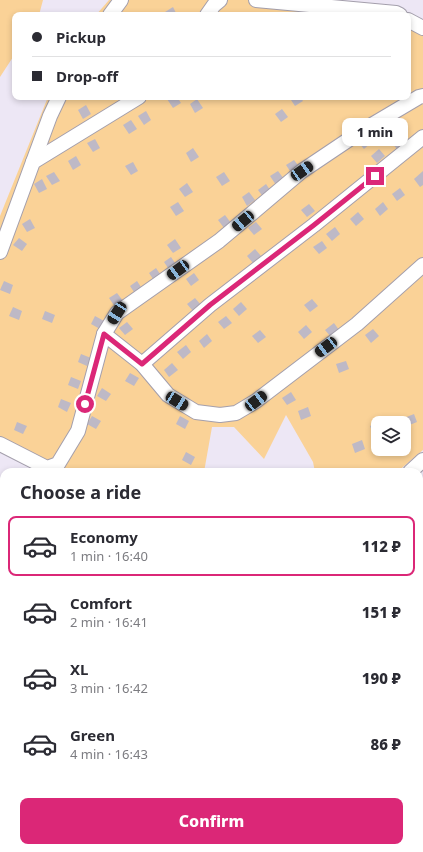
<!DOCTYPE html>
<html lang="en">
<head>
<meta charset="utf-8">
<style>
	body { margin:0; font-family:"Noto Sans",sans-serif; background:#f2f2f3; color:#2b2b33; height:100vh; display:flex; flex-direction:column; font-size:15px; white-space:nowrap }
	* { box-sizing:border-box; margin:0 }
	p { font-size:13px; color:#7c7c81 }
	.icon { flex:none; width:22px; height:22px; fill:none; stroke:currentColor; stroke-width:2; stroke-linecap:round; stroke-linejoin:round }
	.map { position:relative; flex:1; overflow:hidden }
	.details { position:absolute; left:0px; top:468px; width:423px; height:384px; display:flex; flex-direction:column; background:#fff; border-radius:12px 12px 0 0; box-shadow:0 2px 6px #0003 }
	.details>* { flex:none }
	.guide { position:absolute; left:12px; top:12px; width:399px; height:88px; border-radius:8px; box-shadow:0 2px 6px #0003; display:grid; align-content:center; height:88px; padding:0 20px; background:#fff }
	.tools { position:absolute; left:371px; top:416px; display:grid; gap:8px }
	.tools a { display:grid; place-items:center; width:40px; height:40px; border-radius:8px; background:#fff; box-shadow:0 2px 6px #0003; font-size:20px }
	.end { position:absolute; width:18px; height:18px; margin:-9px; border:5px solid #db2777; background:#fff; box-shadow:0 0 0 2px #fff }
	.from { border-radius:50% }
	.bubble { position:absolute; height:28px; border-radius:8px; background:#fff; box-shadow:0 2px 6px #0003; font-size:13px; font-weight:800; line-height:28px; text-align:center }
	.car { position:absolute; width:12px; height:24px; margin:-12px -6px; border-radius:5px; box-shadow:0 0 3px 1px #0007; background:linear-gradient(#222 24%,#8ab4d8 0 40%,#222 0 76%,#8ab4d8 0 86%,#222 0) }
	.guide b { display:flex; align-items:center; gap:14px; height:38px; font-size:15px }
	.guide b+b { border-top:1px solid #e1e1e2 }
	.guide i { width:10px; height:10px; background:#2b2b33 }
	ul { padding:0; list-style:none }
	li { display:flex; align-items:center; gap:12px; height:60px; margin:0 8px 6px; padding:0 12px; border:2px solid transparent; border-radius:8px }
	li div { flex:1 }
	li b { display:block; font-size:15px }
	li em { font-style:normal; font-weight:800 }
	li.selected { border-color:#db2777 }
	li>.icon { width:36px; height:36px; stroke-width:1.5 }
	h2 { padding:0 20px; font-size:18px; line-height:48px }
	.button { display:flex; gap:8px; margin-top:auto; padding:8px 20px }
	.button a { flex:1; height:46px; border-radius:8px; background:#db2777; color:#fff; font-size:16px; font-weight:800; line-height:46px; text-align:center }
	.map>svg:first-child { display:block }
	.green { fill:#fad297; fill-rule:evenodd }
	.building { fill:#beb9c6 }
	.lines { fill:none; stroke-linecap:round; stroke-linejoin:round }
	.street-casing { stroke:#a49fac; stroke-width:16 }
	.street { stroke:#fff; stroke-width:14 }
	.route { stroke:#db2777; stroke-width:5 }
</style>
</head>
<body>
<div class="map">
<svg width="423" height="852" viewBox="0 0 423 852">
	<rect width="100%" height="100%" fill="#ede7f5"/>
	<g class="green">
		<path d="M 0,0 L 43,0 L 39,15 L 15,15 L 15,54 L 0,77 Z"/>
		<path d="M 109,0 L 313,0 L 406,15 L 96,15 Z"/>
		<path d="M 408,17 L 423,34 L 423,450 L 397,472 L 315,472 L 313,462 L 286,415 L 264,459 L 234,427 L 212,427 L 204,472 L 55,472 L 0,443 L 0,216 L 48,97 L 408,97 ZM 378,423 L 404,423 L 404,449 L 378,449 Z"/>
		<path d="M 0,550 L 4,550 L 4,848 L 348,848 L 350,852 L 0,852 Z"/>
	</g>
	<g class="building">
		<path d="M 173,7 L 177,15 L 167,15 L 165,12 Z"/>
		<path d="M 171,97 L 177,97 L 181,103 L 173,108 L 167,99 Z"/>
		<path d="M 289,97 L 300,97 L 303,101 L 295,106 Z"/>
		<path d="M 197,99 L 203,108 L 195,113 L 190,104 Z"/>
		<path d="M 86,105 L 91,114 L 83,119 L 78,110 Z"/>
		<path d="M 282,109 L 288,117 L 281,122 L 275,114 Z"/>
		<path d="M 146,111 L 151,120 L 144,125 L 138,116 Z"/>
		<path d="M 131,120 L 137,129 L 129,134 L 123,125 Z"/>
		<path d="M 366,135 L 372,142 L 364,149 L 358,142 Z"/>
		<path d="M 399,135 L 405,142 L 397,149 L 391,142 Z"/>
		<path d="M 95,139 L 100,148 L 93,152 L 87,143 Z"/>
		<path d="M 193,148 L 199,157 L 191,162 L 186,153 Z"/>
		<path d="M 379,149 L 385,156 L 377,163 L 371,156 Z"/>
		<path d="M 76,156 L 81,165 L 73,170 L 68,161 Z"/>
		<path d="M 294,160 L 300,168 L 292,174 L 286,165 Z"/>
		<path d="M 133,162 L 138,171 L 131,175 L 125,166 Z"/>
		<path d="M 278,171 L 284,179 L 276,185 L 270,176 Z"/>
		<path d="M 423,171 L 423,185 L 420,187 L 414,179 Z"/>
		<path d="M 54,172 L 60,181 L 52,185 L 46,176 Z"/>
		<path d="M 224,172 L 230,181 L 222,186 L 216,177 Z"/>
		<path d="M 42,179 L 47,189 L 39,193 L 34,184 Z"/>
		<path d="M 187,183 L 193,192 L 185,197 L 179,189 Z"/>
		<path d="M 266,184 L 272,193 L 264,198 L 258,190 Z"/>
		<path d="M 400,188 L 405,195 L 397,201 L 392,194 Z"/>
		<path d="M 249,192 L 255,200 L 247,206 L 242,197 Z"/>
		<path d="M 178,202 L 184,211 L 176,216 L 170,207 Z"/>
		<path d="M 383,202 L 388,209 L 380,216 L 375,209 Z"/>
		<path d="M 309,204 L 315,211 L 307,217 L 301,210 Z"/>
		<path d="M 358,212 L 364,219 L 356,226 L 350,219 Z"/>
		<path d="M 225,215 L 231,223 L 224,228 L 218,220 Z"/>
		<path d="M 30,219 L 35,228 L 27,232 L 22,224 Z"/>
		<path d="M 256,222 L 262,229 L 254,235 L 248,228 Z"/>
		<path d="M 335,227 L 340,234 L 332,241 L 326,234 Z"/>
		<path d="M 19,238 L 27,244 L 22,251 L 13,245 Z"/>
		<path d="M 175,239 L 181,248 L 173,253 L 167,245 Z"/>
		<path d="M 322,241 L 327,248 L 319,254 L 313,247 Z"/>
		<path d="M 255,249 L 261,256 L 253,263 L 247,256 Z"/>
		<path d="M 171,257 L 177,266 L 170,271 L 164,262 Z"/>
		<path d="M 156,268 L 162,277 L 155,282 L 149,273 Z"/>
		<path d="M 194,273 L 199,280 L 191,286 L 186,279 Z"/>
		<path d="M 4,281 L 13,285 L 10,294 L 0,290 Z"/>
		<path d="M 137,281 L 143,290 L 136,295 L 130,286 Z"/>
		<path d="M 117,293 L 123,301 L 115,307 L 109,298 Z"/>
		<path d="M 195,298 L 201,305 L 193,311 L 187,304 Z"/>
		<path d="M 312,299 L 318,306 L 310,312 L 304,305 Z"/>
		<path d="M 241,302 L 247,309 L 239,316 L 233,309 Z"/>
		<path d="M 13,307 L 22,311 L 19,320 L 9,316 Z"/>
		<path d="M 45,311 L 55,315 L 52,323 L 42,319 Z"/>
		<path d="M 95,316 L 104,321 L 100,329 L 91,324 Z"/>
		<path d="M 226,316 L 232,323 L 224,329 L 218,322 Z"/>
		<path d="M 127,322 L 133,329 L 125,335 L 119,328 Z"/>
		<path d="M 334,323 L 339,330 L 331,337 L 325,330 Z"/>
		<path d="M 306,325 L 312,332 L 304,339 L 298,332 Z"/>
		<path d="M 373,329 L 379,336 L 371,343 L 365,335 Z"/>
		<path d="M 260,330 L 266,337 L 258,343 L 252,336 Z"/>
		<path d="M 207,334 L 212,341 L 204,348 L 199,341 Z"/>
		<path d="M 186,345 L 191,352 L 183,359 L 177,352 Z"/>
		<path d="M 81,354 L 91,358 L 87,366 L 78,362 Z"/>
		<path d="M 346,361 L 349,369 L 339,373 L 336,364 Z"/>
		<path d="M 172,363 L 178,370 L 169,377 L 164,370 Z"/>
		<path d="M 130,373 L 139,378 L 134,386 L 125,381 Z"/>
		<path d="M 71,377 L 81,381 L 78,389 L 68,385 Z"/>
		<path d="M 102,388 L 111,394 L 106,401 L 97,396 Z"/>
		<path d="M 291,392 L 296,400 L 287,405 L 282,398 Z"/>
		<path d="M 61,399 L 71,403 L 67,412 L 58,407 Z"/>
		<path d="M 308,407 L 311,416 L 301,420 L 298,411 Z"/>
		<path d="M 414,414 L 417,422 L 407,426 L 404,418 Z"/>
		<path d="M 92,416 L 101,421 L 96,429 L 87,424 Z"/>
		<path d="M 180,416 L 189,421 L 185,429 L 176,424 Z"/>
		<path d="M 17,422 L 27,426 L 23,434 L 14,430 Z"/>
		<path d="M 378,423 L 378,432 L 373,434 L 370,426 Z"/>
		<path d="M 362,440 L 365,449 L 355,453 L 352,444 Z"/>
		<path d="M 186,452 L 195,457 L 191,465 L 182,460 Z"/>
	</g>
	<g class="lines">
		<defs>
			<g id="street">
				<path d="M 256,0 L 396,13 L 400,15"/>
				<path d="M 110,15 L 121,0"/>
				<path d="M 207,15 L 214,5 L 220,0"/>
				<path d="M 408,20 L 423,28"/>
				<path d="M 33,162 L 50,116 L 59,97"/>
				<path d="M 0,252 L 33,162 L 139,97"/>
				<path d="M 104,334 L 142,364 L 168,395 L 196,412 L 220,415 L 236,413 L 256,401 L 357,324 L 423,265"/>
				<path d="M 142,364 L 210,305 L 314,225 L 423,137"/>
				<path d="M 0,444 L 47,468 L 58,464 L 78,431 L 104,334 L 117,313 L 219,241 L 302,171 L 360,132 L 419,97 L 423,96"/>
				<path d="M 410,472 L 423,460"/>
				<path d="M 0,560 L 4,559"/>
				<path d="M 0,574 L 4,571"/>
				<path d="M 0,605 L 3,615 L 4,637"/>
				<path d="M 3,852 L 4,749"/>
				<path d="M 132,852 L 132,848"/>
				<path d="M 211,852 L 212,848"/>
			</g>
		</defs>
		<use href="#street" class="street-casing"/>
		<use href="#street" class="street"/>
	</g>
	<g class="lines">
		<path class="route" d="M 85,404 L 104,334 L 142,364 L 210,305 L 314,225 L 375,176"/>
	</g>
</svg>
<div class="tools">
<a><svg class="icon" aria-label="layers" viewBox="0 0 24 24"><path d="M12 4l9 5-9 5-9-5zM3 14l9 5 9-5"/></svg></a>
</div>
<i class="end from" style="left:85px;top:404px"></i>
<i class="end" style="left:375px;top:176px"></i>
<div class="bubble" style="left:342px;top:118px;width:66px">1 min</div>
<i class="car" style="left:302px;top:171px;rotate:56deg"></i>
<i class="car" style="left:243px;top:221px;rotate:230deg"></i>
<i class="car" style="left:178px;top:270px;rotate:234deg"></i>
<i class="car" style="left:117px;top:313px;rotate:213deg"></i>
<i class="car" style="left:326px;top:347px;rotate:233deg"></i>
<i class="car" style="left:177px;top:401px;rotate:122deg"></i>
<i class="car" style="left:256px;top:401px;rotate:52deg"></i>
<div class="guide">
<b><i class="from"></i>Pickup</b>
<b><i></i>Drop-off</b>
</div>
<section class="details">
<h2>Choose a ride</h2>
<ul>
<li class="selected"><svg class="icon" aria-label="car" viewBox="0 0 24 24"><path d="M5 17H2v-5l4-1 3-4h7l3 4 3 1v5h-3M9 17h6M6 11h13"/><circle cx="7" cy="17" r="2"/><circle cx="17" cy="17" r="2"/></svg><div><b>Economy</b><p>1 min · 16:40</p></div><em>112 ₽</em></li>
<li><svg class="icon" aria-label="car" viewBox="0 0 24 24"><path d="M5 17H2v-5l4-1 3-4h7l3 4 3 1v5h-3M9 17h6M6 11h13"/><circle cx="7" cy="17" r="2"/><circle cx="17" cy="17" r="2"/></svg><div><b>Comfort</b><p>2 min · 16:41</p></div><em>151 ₽</em></li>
<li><svg class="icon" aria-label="car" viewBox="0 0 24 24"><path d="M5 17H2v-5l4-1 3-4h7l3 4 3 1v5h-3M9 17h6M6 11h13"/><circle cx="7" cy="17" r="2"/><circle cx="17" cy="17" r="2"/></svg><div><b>XL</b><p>3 min · 16:42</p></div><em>190 ₽</em></li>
<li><svg class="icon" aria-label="car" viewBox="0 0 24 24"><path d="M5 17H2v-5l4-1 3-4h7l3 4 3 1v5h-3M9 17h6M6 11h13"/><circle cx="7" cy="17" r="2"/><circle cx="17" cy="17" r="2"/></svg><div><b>Green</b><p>4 min · 16:43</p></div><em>86 ₽</em></li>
</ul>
<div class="button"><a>Confirm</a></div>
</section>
</div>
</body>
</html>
